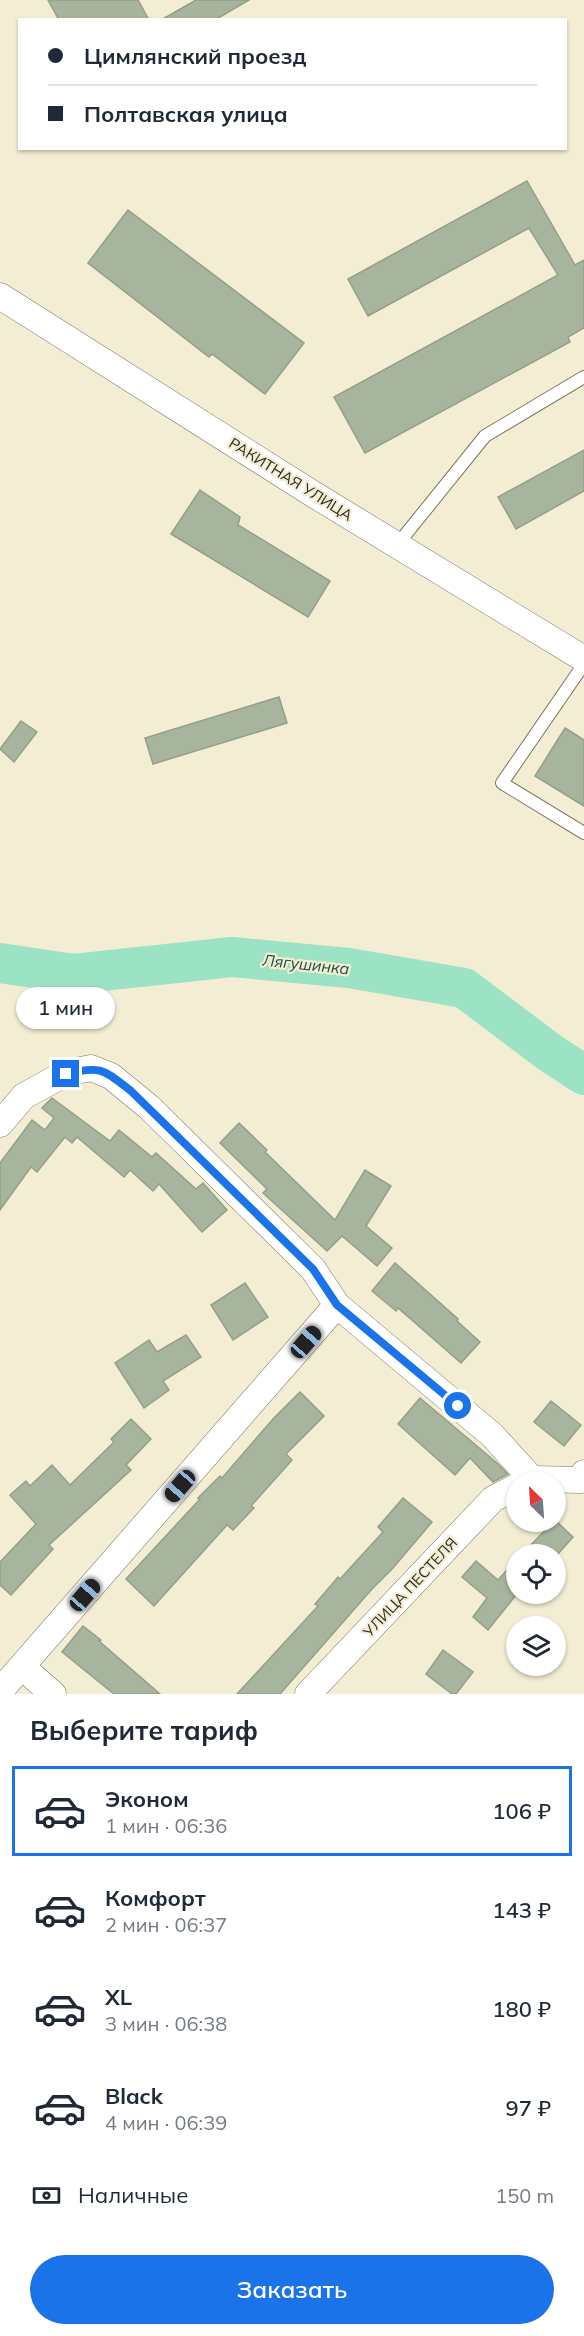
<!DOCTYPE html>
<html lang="ru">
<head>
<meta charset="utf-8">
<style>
	body { margin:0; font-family:Mulish,sans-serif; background:#f6f6f7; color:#1f2937; height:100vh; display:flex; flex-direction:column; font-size:22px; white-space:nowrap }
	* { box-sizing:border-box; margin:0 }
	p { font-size:20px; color:#747a83 }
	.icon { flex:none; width:33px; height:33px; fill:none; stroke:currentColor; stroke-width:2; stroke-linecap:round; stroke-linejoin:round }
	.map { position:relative; height:1694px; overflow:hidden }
	.drawer { display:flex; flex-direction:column; background:#fff; flex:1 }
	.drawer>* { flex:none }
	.hud { position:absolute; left:18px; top:18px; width:549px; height:132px; border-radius:0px; box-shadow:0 2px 4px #0004; display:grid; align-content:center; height:132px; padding:0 30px; background:#fff }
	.needle { width:39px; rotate:335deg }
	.tools { position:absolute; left:506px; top:1472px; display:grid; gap:12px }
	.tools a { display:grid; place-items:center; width:60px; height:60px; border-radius:50%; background:#fff; box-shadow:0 2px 4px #0004; font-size:30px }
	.end { position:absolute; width:27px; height:27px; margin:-14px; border:8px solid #1a73e8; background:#fff; box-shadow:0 0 0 3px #fff }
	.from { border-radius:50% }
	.bubble { position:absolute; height:42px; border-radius:21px; background:#fff; box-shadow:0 2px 4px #0004; font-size:20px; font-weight:600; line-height:42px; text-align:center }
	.car { position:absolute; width:18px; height:36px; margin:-18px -9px; border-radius:8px; box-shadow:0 0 4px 2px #0007; background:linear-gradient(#222 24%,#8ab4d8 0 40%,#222 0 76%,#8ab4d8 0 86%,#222 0) }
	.hud b { display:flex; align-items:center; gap:21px; height:57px; font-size:22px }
	.hud b+b { border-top:2px solid #e0e1e3 }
	.hud i { width:15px; height:15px; background:#1f2937 }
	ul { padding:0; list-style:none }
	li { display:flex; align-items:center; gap:18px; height:90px; margin:0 12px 9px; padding:0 18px; border:3px solid transparent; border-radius:0px }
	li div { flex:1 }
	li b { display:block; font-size:22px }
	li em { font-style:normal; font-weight:600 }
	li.active { border-color:#1a73e8 }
	li>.icon { width:54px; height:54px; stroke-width:1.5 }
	h2 { padding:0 30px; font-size:27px; line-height:72px }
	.pay { display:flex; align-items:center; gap:15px; height:66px; padding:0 30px; font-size:22px }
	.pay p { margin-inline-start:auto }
	.primary-button { display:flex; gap:12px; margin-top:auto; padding:12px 30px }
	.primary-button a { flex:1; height:69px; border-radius:36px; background:#1a73e8; color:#fff; font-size:24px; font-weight:600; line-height:69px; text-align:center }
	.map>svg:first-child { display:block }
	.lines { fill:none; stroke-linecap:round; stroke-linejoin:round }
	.river { stroke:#9ce2c4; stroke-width:40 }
	.building { fill:#a8b59e; stroke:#939f89; stroke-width:1.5 }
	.lane-casing { stroke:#7c765f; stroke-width:14 }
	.street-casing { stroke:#7c765f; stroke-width:27 }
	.lane { stroke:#fff; stroke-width:12 }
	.street { stroke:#fff; stroke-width:26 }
	.route { stroke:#1a73e8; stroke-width:8 }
	.labels { text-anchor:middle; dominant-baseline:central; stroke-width:4.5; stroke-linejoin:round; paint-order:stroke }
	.street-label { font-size:15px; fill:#2c2920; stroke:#f3edd3 }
	.water-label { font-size:16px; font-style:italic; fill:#164e3a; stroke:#f3edd3 }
</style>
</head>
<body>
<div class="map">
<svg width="584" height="1694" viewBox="0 0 584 1694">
	<rect width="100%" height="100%" fill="#f3edd3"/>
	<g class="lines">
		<path class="river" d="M 0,963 L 74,974 L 232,957 L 349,968 L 464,988 L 549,1052 L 584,1075"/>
	</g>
	<g class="building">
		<path d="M 48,0 L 138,0 L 149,20 L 59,20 Z"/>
		<path d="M 196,0 L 249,0 L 215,20 L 161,20 Z"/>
		<path d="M 527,181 L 575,265 L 584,260 L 584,328 L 568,337 L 570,342 L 365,453 L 334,397 L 558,275 L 529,228 L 368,316 L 348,279 Z"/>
		<path d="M 128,210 L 304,343 L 265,394 L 212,354 L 209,357 L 88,263 Z"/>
		<path d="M 584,450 L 584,491 L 516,529 L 498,497 Z"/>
		<path d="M 200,490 L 240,517 L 238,525 L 330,581 L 308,617 L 171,534 Z"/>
		<path d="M 279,697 L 287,723 L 153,764 L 145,738 Z"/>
		<path d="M 21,721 L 37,732 L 14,762 L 0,749 Z"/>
		<path d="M 565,728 L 584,740 L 584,806 L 535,776 Z"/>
		<path d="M 52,1098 L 110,1141 L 119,1130 L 152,1157 L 156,1153 L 196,1189 L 203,1183 L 227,1210 L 202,1232 L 159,1184 L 153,1191 L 130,1170 L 124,1177 L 77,1137 L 72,1143 L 65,1137 L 37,1172 L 31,1167 L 0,1210 L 0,1163 L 32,1120 L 45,1130 L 54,1118 L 42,1108 Z"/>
		<path d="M 239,1123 L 267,1150 L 265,1152 L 335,1220 L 365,1170 L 391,1186 L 366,1226 L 392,1248 L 377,1266 L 342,1236 L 327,1251 L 263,1193 L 267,1189 L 220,1143 Z"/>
		<path d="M 395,1263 L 458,1319 L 457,1321 L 480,1342 L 461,1363 L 398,1308 L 396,1311 L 372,1291 Z"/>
		<path d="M 245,1283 L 268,1317 L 233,1340 L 211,1305 Z"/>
		<path d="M 186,1335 L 201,1357 L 163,1381 L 169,1390 L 144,1408 L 115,1363 L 149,1340 L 157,1352 Z"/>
		<path d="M 300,1392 L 324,1416 L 286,1454 L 292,1460 L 251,1506 L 254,1508 L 233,1530 L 227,1525 L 154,1606 L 126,1579 L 200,1499 L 198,1498 L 220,1476 L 222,1478 L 273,1419 Z"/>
		<path d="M 420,1398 L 497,1463 L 508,1474 L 493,1482 L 470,1458 L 455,1475 L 398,1424 Z"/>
		<path d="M 551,1401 L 581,1425 L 564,1446 L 534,1422 Z"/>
		<path d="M 131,1419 L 151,1439 L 126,1465 L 131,1470 L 49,1545 L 53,1549 L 11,1595 L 0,1585 L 0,1562 L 36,1524 L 10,1495 L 26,1481 L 30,1486 L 52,1465 L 70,1485 L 114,1442 L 111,1439 Z"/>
		<path d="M 403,1498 L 432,1522 L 393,1568 L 372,1589 L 280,1694 L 237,1694 L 318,1606 L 315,1604 L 338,1577 L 340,1579 L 383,1532 L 378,1527 Z"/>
		<path d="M 555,1520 L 573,1537 L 558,1554 L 522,1554 Z"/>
		<path d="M 516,1560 L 516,1595 L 488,1630 L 473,1617 L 487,1598 L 462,1577 L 476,1561 L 498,1580 Z"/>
		<path d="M 83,1626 L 101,1640 L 99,1641 L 160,1694 L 114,1694 L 62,1652 Z"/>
		<path d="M 443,1650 L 473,1672 L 456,1694 L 452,1694 L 426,1674 Z"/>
	</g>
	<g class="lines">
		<defs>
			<g id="lane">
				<path d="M 397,545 L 485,436 L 584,377"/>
				<path d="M 584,664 L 502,783 L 584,833"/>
			</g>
			<g id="street">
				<path d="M 0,296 L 313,494 L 584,659"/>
				<path d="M 0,1124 L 24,1096 L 66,1073 L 91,1068 L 111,1076 L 150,1108 L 313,1269 L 337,1305 L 492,1435 L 532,1479"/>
				<path d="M 526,1482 L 532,1479 L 580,1480 L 584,1473"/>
				<path d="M 22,1667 L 53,1694"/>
				<path d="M 0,1691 L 337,1305"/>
				<path d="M 308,1694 L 493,1499 L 516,1487"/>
			</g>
		</defs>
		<use href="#lane" class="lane-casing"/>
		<use href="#street" class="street-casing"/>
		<use href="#lane" class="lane"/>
		<use href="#street" class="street"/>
	</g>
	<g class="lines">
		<path class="route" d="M 66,1074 C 101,1065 104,1070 131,1091 L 313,1269 L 337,1305 L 458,1406"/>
	</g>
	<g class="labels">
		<g class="street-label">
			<text transform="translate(291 479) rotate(32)">РАКИТНАЯ УЛИЦА</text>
			<text transform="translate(410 1587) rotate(-47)">УЛИЦА ПЕСТЕЛЯ</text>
		</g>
		<g class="water-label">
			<text transform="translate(306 964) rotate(6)">Лягушинка</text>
		</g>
	</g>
</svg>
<div class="tools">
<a><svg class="needle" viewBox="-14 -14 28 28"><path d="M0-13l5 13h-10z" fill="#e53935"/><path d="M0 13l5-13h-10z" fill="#747a83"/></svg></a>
<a><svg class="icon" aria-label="locate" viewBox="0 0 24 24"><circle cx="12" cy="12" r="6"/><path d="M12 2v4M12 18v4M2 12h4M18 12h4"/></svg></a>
<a><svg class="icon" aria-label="layers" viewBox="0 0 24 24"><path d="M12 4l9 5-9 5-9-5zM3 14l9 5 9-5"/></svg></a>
</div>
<i class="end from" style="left:458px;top:1406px"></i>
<i class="end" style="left:66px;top:1074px"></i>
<div class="bubble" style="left:16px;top:987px;width:99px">1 мин</div>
<i class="car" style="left:306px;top:1342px;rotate:41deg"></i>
<i class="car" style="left:180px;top:1486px;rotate:221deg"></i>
<i class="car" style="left:85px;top:1595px;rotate:41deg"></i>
<div class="hud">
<b><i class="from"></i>Цимлянский проезд</b>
<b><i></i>Полтавская улица</b>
</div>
</div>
<section class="drawer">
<h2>Выберите тариф</h2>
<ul>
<li class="active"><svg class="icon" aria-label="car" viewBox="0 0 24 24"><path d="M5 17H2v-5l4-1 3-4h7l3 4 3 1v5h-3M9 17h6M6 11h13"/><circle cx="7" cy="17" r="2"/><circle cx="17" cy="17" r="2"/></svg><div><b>Эконом</b><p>1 мин · 06:36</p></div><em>106 ₽</em></li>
<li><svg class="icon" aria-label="car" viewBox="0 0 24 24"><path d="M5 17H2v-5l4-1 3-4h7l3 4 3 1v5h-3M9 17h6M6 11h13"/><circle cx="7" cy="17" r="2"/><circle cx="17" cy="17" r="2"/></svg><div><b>Комфорт</b><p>2 мин · 06:37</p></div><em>143 ₽</em></li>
<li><svg class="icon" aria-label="car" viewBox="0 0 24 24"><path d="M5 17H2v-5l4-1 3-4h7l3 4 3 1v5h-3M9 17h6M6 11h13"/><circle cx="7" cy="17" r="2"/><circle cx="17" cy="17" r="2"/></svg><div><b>XL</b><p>3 мин · 06:38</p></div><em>180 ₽</em></li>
<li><svg class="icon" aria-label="car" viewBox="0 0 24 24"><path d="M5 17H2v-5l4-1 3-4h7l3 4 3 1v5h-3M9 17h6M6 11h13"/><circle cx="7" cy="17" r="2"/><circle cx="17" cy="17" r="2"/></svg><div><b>Black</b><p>4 мин · 06:39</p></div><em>97 ₽</em></li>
</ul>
<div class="pay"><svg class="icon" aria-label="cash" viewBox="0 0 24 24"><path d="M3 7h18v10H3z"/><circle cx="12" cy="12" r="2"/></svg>Наличные<p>150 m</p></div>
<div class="primary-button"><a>Заказать</a></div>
</section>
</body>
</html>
